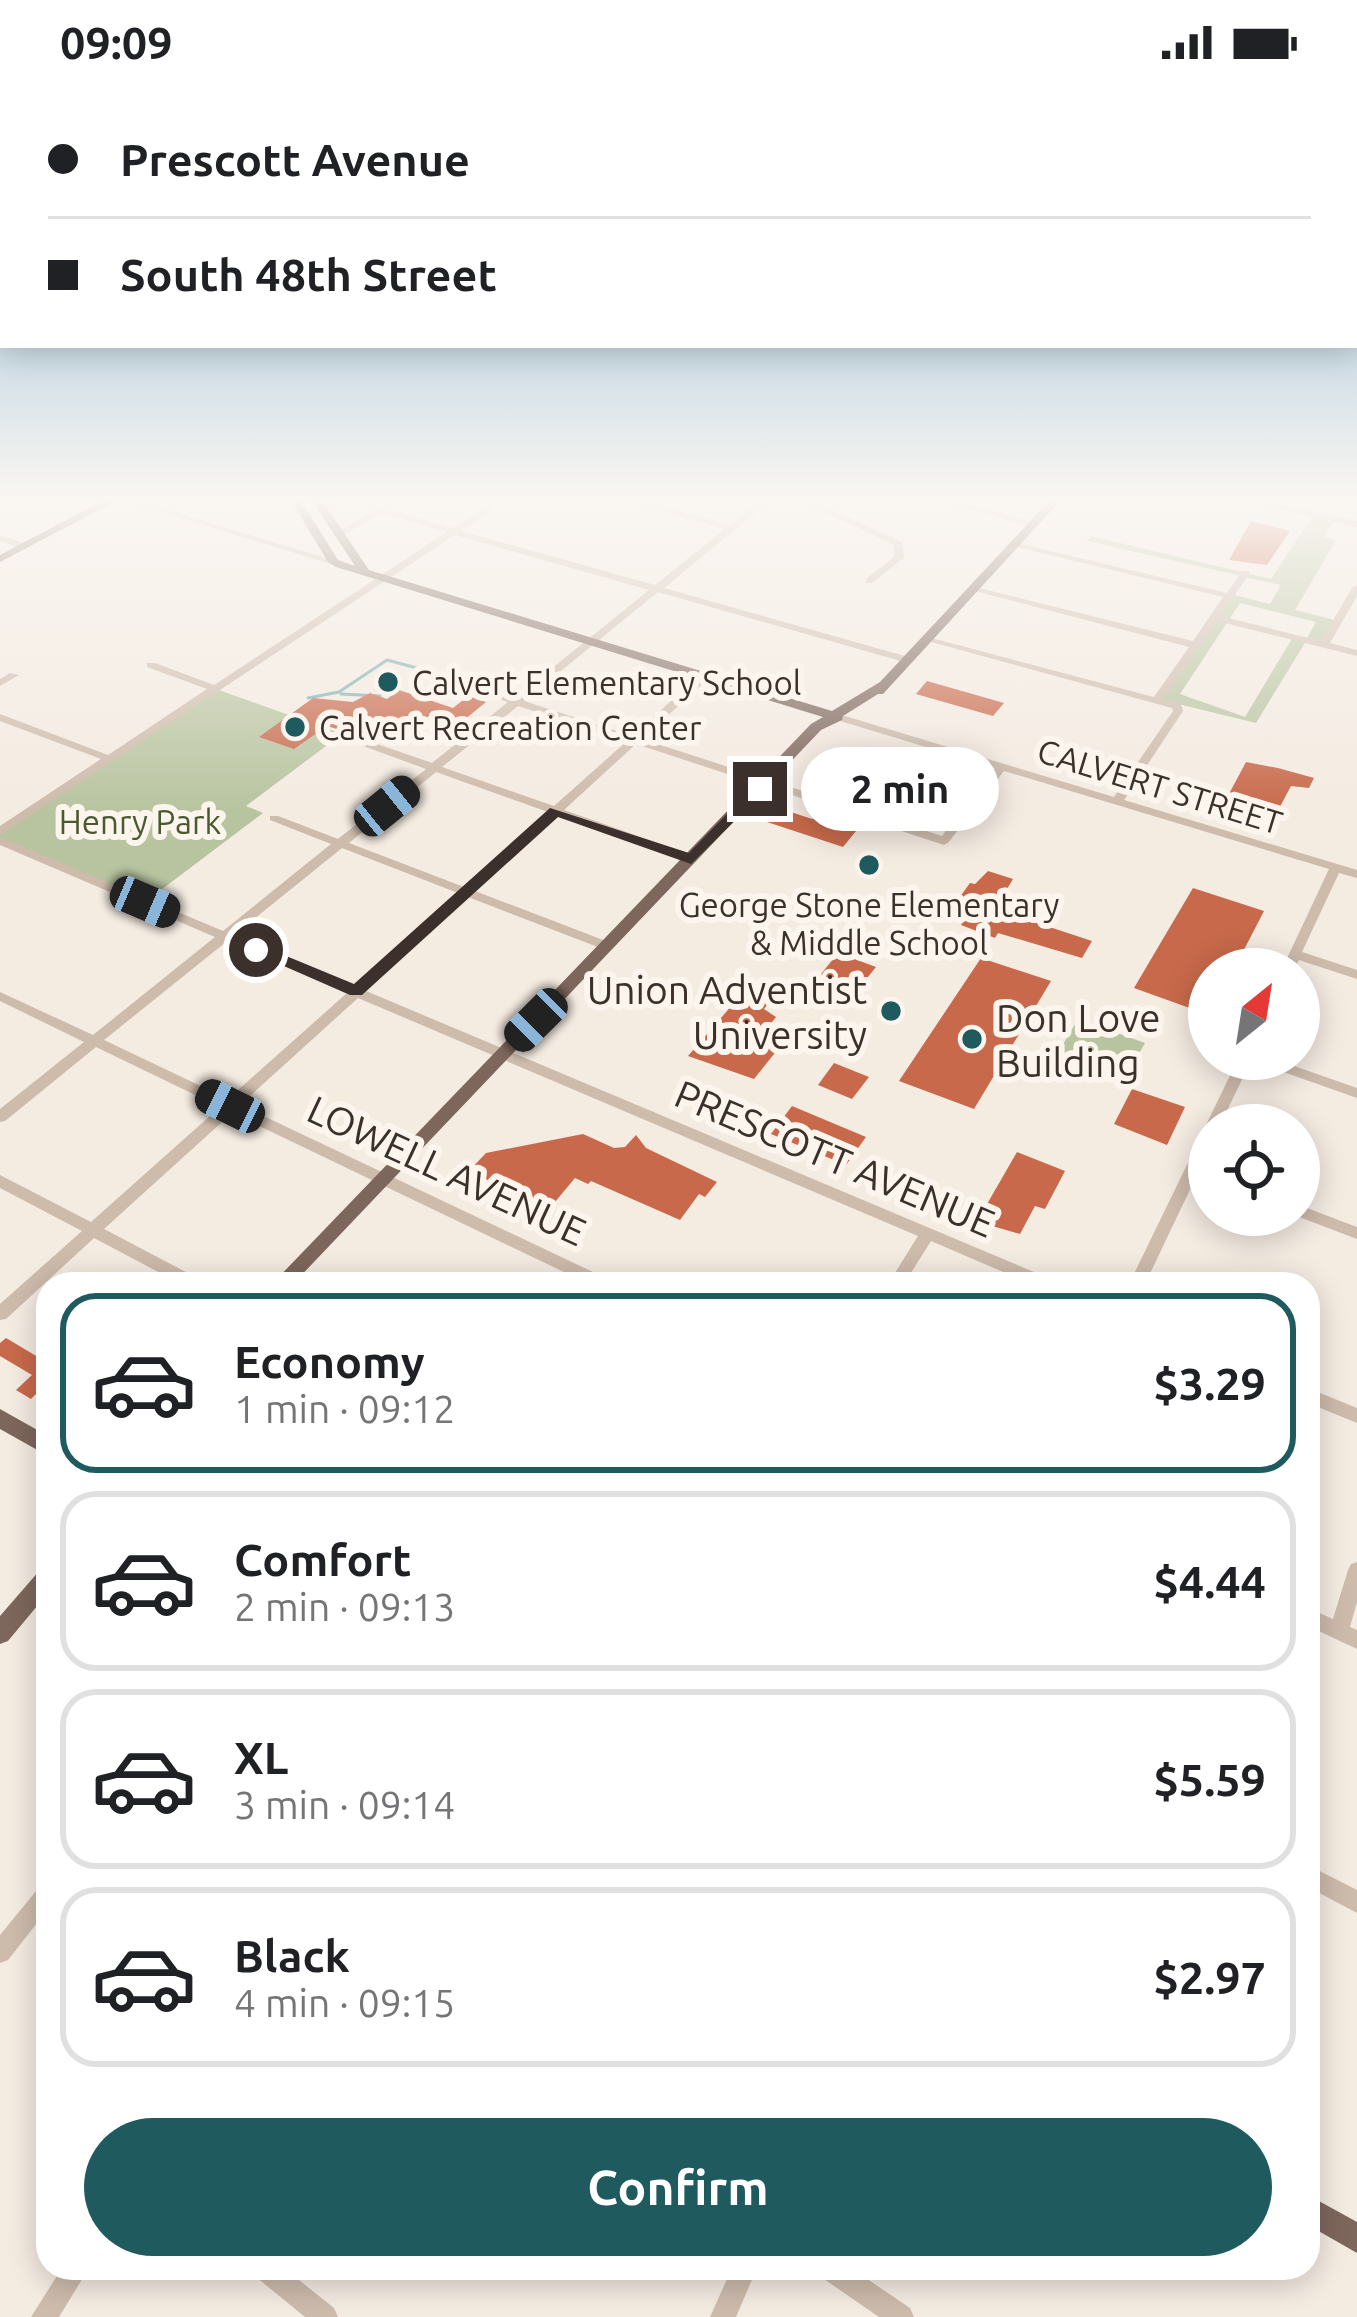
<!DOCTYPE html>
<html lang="en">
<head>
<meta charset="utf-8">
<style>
	body { margin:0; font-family:Ubuntu,sans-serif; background:#f6f6f6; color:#202124; height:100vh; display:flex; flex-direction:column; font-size:45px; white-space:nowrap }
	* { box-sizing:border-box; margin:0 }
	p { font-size:39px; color:#757577 }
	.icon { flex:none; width:66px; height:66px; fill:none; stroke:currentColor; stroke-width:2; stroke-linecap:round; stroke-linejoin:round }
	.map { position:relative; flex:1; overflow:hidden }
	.panel { position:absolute; left:36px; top:1188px; width:1284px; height:1008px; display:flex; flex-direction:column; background:#fff; border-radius:36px; box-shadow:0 6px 30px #0003 }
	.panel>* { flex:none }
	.banner { position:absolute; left:0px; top:0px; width:1359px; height:264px; box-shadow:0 6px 30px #0003; display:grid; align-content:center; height:264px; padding:0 48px; background:#fff }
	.needle { width:78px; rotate:30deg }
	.fabs { position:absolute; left:1188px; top:864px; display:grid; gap:24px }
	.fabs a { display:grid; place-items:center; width:132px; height:132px; border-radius:50%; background:#fff; box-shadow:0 6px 30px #0003; font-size:60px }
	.end { position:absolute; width:54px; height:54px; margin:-27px; border:15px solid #3b302b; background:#fff; box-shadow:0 0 0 6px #fff }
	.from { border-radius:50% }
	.bubble { position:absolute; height:84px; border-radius:42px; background:#fff; box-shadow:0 6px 30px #0003; font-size:39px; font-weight:600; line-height:84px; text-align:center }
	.car { position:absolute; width:36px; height:72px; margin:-36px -18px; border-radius:15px; box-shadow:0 0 9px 3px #0007; background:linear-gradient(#222 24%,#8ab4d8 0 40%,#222 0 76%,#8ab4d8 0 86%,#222 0) }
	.banner b { display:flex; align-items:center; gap:42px; height:114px; font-size:45px }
	.banner b+b { border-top:3px solid #e0e0e0 }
	.banner i { width:30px; height:30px; background:#202124 }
	ul { padding:21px 0 0; list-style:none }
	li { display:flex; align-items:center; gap:36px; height:180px; margin:0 24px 18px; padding:0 24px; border:6px solid #e0e0e0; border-radius:36px }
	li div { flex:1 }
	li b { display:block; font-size:45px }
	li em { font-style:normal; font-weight:600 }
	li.selected { border-color:#1f5a5e }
	li>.icon { width:108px; height:108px; stroke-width:1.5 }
	.primary-button { display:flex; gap:24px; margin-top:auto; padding:24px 48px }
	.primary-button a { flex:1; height:138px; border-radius:72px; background:#1f5a5e; color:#fff; font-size:48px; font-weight:600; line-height:138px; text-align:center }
	.status { display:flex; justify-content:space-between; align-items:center; height:84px; padding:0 60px; background:#fff; direction:ltr }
	.status svg { height:33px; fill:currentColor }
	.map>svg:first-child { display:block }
	.green { fill:#b8c4a0; fill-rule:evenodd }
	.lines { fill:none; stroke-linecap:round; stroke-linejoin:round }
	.stream { stroke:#7fb0b2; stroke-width:3 }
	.building { fill:#c8694b }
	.minor { fill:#cdbbac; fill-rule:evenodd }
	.major { fill:#7d675c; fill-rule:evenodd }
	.route { fill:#3b302b }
	.poi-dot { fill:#1f5a5e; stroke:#fbf5ee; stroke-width:4.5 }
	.labels { text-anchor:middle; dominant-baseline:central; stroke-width:12; stroke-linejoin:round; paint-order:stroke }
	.far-poi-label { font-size:33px; fill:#3b302b; stroke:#fbf5ee; text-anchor:start }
	.far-street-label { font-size:33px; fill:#3b302b; stroke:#fbf5ee }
	.far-park-label { font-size:33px; fill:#4a5a2e; stroke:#fbf5ee }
	.poi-label { font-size:39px; fill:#3b302b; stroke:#fbf5ee; text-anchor:end }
	.street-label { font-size:39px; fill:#3b302b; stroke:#fbf5ee }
</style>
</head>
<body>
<div class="status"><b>09:09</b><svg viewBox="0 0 49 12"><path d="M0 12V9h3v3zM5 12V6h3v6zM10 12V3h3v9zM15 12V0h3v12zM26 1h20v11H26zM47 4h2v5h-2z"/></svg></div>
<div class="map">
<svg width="1357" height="2233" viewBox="0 0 1357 2233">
	<rect width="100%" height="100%" fill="#f4ebe1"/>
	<g class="green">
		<path d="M 1313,431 L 1335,435 L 1324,453 L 1336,456 L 1295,526 L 1338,537 L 1324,561 L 1306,557 L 1256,639 L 1158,615 L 1230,510 L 1270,520 L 1281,501 L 1087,457 L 1091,452 L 1271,495 ZM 1240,519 L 1316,538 L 1306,556 L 1293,553 L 1245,633 L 1180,610 Z"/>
		<path d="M 216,605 L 342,650 L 246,722 L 263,729 L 145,818 L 0,757 L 0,747 Z"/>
		<path d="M 1078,935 L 1145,959 L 1125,994 L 1058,969 Z"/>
	</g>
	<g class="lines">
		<g class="stream">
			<path d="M 341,610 L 380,612"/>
			<path d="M 308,614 L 339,608 L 387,576 L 443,591 L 440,597"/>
		</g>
	</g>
	<g class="building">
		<path d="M 1251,437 L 1290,447 L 1267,481 L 1229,476 Z"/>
		<path d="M 927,597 L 1004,619 L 993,632 L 916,610 Z"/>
		<path d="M 399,606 L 453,624 L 468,612 L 486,618 L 458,641 L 429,632 L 392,660 L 346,642 L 340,646 L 327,642 L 294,665 L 259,653 L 313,614 L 353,618 L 370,609 L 387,615 Z"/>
		<path d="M 1246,678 L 1278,684 L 1314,694 L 1309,704 L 1291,702 L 1275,732 L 1247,724 L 1232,726 L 1223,721 Z"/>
		<path d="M 785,726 L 812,735 L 817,730 L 856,747 L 843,763 L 767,738 Z"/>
		<path d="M 988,787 L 1013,795 L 995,825 L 1092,857 L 1082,874 L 998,849 L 995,854 L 961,841 L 966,833 L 956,829 L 961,823 L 954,821 L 970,799 L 975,800 Z"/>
		<path d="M 1193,804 L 1264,827 L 1234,885 L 1209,885 L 1209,931 L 1134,904 Z"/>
		<path d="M 838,869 L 876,883 L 851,914 L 813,900 Z"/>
		<path d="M 981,874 L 1051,897 L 974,1025 L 899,997 Z"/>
		<path d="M 755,911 L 770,917 L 764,925 L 776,933 L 769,942 L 790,950 L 754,995 L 688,972 L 740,912 L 751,916 Z"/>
		<path d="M 834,979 L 869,993 L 852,1015 L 818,1001 Z"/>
		<path d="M 1132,1005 L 1185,1023 L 1167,1061 L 1114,1040 Z"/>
		<path d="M 792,1022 L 866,1053 L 846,1081 L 771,1050 Z"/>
		<path d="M 583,1050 L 614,1064 L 625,1063 L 636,1051 L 646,1064 L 717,1098 L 705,1113 L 699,1110 L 680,1136 L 591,1097 L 588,1100 L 575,1094 L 555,1118 L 545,1119 L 468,1088 L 486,1069 Z"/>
		<path d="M 1017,1068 L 1065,1087 L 1045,1125 L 1035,1122 L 1020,1150 L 982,1139 L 979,1134 Z"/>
		<path d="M 6,1254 L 48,1279 L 48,1298 L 31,1315 L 16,1306 L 32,1291 L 0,1272 L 0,1259 Z"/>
	</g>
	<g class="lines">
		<g class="minor">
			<path d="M 117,415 L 131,415 L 339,478 L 331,480 Z"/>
			<path d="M 393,415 L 404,415 L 387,426 L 453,444 L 497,415 L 507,415 L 461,447 L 655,501 L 725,445 L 618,415 L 633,415 L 731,441 L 762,415 L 772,415 L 664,504 L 912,574 L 912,578 L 904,578 L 658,508 L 524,617 L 632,652 L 700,591 L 708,591 L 708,595 L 642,655 L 942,752 L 995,684 L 837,636 L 837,632 L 845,632 L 1114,713 L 1173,627 L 1172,624 L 924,556 L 924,552 L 1154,613 L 1189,563 L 971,506 L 971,502 L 1193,557 L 1223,513 L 1013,462 L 1013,458 L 1227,509 L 1242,487 L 1248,487 L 1250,489 L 1220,532 L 1321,557 L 1352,504 L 1357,501 L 1357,512 L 1330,559 L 1357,566 L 1357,572 L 1217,537 L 1163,615 L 1181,620 L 1183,627 L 1124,716 L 1357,786 L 1357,794 L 1339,789 L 1302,868 L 1357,886 L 1357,895 L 1299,876 L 1294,885 L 1282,885 L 1329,785 L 1004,687 L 948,759 L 944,761 L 636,660 L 564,726 L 695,772 L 695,778 L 687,778 L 558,732 L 475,807 L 611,859 L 611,865 L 603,865 L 468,813 L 366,907 L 1053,1196 L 1055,1200 L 1031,1200 L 931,1157 L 904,1200 L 888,1200 L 918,1152 L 358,914 L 240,1021 L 610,1196 L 612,1200 L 589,1200 L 232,1029 L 104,1145 L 201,1196 L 203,1200 L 181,1200 L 94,1154 L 6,1235 L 0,1236 L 0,1220 L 82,1147 L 0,1104 L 0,1091 L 91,1138 L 220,1023 L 96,963 L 5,1037 L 0,1038 L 0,1025 L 84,958 L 0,917 L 0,908 L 93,951 L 215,853 L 0,761 L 0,753 L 223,847 L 331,760 L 270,736 L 270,732 L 278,732 L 338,755 L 426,685 L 355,659 L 355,655 L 363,655 L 432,679 L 508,618 L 440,596 L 440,592 L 448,592 L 515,614 L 649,506 L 455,451 L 0,751 L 0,742 L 101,675 L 0,637 L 0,630 L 108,671 L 207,605 L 147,583 L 147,579 L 155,579 L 214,601 L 447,448 L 381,429 L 340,453 L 332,451 ZM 518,622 L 627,657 L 554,722 L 442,683 ZM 436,688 L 548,728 L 464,803 L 349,759 ZM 342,764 L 458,809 L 354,902 L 234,851 ZM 226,858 L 347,909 L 228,1015 L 104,956 Z"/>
			<path d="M 797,415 L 809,415 L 902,458 L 904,474 L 872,499 L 866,499 L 866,495 L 894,473 L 894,461 Z"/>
			<path d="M 931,415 L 947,415 L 1039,440 L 1035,443 Z"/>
			<path d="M 1237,415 L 1255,415 L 1357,437 L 1357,443 Z"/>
			<path d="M 0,451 L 27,460 L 29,462 L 24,465 L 0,457 Z"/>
			<path d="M 10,589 L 19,591 L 0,602 L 0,595 Z"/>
			<path d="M 1238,975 L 1252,975 L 1220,1041 L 1209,1041 L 1209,1065 L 1200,1083 L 1209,1086 L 1209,1097 L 1196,1093 L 1145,1200 L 1129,1200 L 1202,1050 L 1209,1045 L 1206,1041 Z"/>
			<path d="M 1253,975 L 1274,975 L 1357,1004 L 1357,1014 L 1255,978 Z"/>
			<path d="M 1299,1121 L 1357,1143 L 1357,1155 L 1294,1131 L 1299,1131 Z"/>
			<path d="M 1308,1304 L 1357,1324 L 1357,1339 L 1308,1319 Z"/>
			<path d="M 1357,1478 L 1357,1518 L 1350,1543 L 1357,1546 L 1357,1565 L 1308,1542 L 1308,1524 L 1333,1535 L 1348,1486 L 1351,1480 Z"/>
			<path d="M 1308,1781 L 1357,1806 L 1357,1829 L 1308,1803 Z"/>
			<path d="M 48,1797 L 48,1825 L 8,1876 L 0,1879 L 0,1851 L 41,1801 Z"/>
			<path d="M 62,2184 L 89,2184 L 59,2233 L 31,2233 Z"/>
			<path d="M 253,2184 L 284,2184 L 334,2224 L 338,2233 L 305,2233 L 256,2193 Z"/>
			<path d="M 732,2184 L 757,2184 L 736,2233 L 710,2233 Z"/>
			<path d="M 818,2184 L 851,2184 L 910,2224 L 914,2233 L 879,2233 L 821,2193 Z"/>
		</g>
		<g class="major">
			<path d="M 106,415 L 120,415 L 0,478 L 0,471 Z"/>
			<path d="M 290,415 L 300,415 L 338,476 L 355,482 L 311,415 L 321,415 L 369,486 L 832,627 L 880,598 L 1051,415 L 1062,415 L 883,610 L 878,610 L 843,632 L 842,636 L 821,646 L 293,1200 L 272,1200 L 811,640 L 823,633 L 336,483 L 328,478 Z"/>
			<path d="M 0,1325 L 48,1352 L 48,1372 L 0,1345 Z"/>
			<path d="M 48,1483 L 48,1509 L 8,1557 L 0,1560 L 0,1532 L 40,1486 Z"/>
			<path d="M 1308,2111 L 1357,2138 L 1357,2169 L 1308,2141 Z"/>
		</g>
	</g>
	<linearGradient id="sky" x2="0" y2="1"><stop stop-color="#7eb2d2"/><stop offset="0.57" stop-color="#faf6f2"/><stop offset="1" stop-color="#faf6f2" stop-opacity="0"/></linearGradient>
	<rect width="1357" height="728" fill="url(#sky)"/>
	<path class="route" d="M 754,702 L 767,705 L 691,780 L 558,733 L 362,911 L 350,911 L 248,866 L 262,862 L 354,900 L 550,724 L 689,769 Z"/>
	<g class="poi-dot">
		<circle cx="388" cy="598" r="12"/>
		<circle cx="295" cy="643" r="12"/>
		<circle cx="869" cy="781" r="12"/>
		<circle cx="891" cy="927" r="12"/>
		<circle cx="972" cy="955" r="12"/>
	</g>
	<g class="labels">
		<g class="far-poi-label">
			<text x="412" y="598">Calvert Elementary School</text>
			<text x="319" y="643">Calvert Recreation Center</text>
			<text x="869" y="820" text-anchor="middle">George Stone Elementary<tspan x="869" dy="38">&amp; Middle School</tspan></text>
		</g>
		<g class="far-street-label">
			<text transform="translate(1160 702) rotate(17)">CALVERT STREET</text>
		</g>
		<g class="far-park-label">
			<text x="140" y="737">Henry Park</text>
		</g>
		<g class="poi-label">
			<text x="867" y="905">Union Adventist<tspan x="867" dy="45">University</tspan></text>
			<text x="996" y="933" text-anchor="start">Don Love<tspan x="996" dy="45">Building</tspan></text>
		</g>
		<g class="street-label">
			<text transform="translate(835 1074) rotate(23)">PRESCOTT AVENUE</text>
			<text transform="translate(447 1086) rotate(25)">LOWELL AVENUE</text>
		</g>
	</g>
</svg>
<div class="fabs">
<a><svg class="needle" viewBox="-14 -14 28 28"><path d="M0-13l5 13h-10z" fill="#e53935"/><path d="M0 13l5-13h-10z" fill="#757577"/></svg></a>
<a><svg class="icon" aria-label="locate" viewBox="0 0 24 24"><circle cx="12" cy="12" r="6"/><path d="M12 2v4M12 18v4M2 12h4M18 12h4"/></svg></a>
</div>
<i class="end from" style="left:256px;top:866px"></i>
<i class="end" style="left:760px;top:705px"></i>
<div class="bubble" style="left:801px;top:663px;width:198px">2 min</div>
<i class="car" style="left:387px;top:722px;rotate:51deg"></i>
<i class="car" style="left:145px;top:818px;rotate:113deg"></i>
<i class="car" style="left:536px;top:936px;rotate:225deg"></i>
<i class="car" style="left:230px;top:1022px;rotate:296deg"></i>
<div class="banner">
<b><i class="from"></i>Prescott Avenue</b>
<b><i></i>South 48th Street</b>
</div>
<section class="panel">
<ul>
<li class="selected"><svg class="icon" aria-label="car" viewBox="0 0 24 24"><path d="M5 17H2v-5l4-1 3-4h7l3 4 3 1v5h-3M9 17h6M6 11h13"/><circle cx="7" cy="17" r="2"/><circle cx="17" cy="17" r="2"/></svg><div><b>Economy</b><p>1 min · 09:12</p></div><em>$3.29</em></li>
<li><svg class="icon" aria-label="car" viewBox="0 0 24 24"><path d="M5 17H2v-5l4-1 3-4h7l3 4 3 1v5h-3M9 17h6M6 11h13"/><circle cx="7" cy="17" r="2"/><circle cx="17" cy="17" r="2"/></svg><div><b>Comfort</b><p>2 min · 09:13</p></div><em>$4.44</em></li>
<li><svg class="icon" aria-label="car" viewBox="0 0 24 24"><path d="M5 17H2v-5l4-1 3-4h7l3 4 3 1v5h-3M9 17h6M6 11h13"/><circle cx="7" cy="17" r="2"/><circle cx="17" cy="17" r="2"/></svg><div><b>XL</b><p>3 min · 09:14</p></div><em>$5.59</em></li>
<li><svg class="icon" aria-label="car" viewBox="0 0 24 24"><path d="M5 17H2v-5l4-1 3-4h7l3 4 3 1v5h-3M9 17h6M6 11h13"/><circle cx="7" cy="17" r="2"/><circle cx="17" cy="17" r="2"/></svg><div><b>Black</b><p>4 min · 09:15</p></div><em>$2.97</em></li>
</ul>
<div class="primary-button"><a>Confirm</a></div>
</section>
</div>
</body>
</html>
